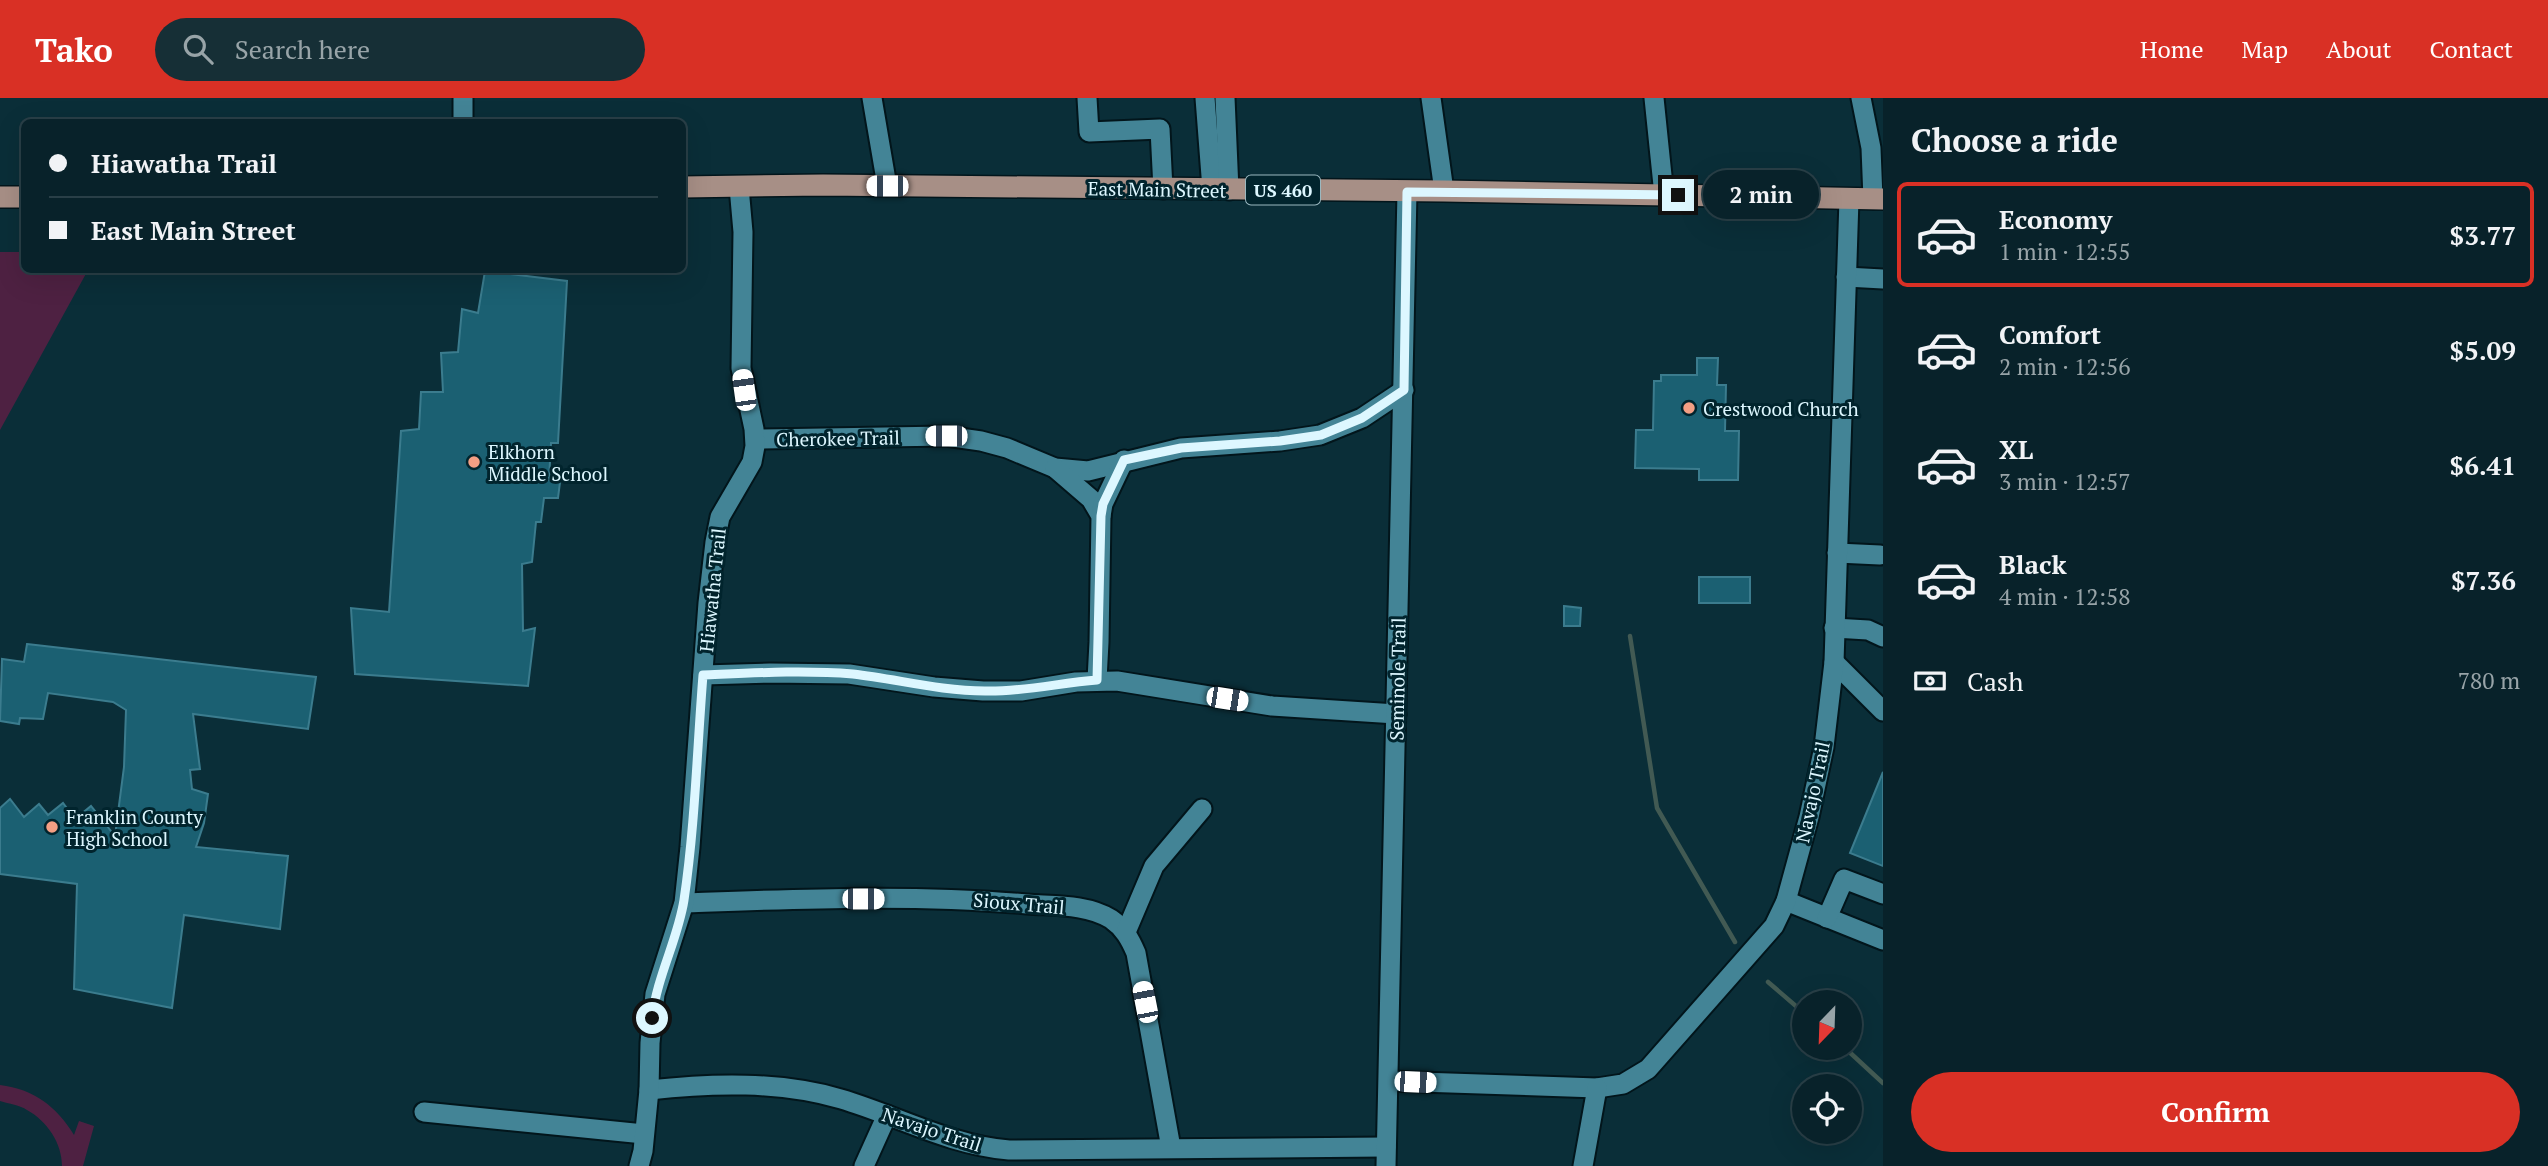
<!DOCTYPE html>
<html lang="en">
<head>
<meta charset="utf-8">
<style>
	body { margin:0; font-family:"PT Serif",serif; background:#162f36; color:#f1f3f6; height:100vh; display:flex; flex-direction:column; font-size:26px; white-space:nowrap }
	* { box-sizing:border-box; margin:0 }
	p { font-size:23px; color:#98a4a8 }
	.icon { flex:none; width:38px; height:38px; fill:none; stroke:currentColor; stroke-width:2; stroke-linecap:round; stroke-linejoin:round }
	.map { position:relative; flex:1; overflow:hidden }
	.details { display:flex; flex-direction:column; background:#08222a; width:665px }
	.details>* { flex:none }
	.hud { position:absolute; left:21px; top:21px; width:665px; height:154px; border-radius:10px; box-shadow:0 7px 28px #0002,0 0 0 2px #293f47; display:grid; align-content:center; height:154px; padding:0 28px; background:#08222a }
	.needle { width:46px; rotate:203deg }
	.tools { position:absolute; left:1792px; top:892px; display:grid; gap:14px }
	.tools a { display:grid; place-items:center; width:70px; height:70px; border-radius:50%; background:#08222a; box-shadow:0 7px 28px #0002,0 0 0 2px #293f47; font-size:35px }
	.end { position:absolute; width:32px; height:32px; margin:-16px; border:9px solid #ddf7ff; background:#111; box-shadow:0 0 0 4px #111 }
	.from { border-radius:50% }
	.bubble { position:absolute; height:49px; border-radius:24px; background:#08222a; box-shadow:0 7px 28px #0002,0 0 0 2px #293f47; font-size:23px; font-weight:800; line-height:49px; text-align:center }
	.car { position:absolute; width:21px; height:42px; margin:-21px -10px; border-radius:9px; box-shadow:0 0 5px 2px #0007; background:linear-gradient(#fff 24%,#345 0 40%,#fff 0 76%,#345 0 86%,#fff 0) }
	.hud b { display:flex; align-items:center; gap:24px; height:66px; font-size:26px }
	.hud b+b { border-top:2px solid #293f47 }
	.hud i { width:18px; height:18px; background:#f1f3f6 }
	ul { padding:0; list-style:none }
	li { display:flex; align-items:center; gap:21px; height:105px; margin:0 14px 10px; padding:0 14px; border:4px solid transparent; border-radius:10px }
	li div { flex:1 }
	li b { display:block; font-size:26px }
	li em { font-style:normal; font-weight:800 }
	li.current { border-color:#d93025 }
	li>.icon { width:63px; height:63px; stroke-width:1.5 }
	h2 { padding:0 28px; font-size:32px; line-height:84px }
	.pay { display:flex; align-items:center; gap:18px; height:77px; padding:0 28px; font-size:26px }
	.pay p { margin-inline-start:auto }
	.action { display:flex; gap:14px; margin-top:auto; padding:14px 28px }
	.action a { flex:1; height:80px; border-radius:42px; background:#d93025; color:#fff; font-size:28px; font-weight:800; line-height:80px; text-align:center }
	header { display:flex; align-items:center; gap:42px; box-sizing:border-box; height:98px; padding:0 35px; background:#d93025; color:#fff }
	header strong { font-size:33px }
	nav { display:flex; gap:38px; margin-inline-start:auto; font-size:24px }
	.search { width:490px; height:63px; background:#162f36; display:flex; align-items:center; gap:18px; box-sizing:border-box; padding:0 24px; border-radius:38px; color:#98a4a8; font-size:26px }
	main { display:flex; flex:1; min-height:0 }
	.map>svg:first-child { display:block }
	.green { fill:#4e2142 }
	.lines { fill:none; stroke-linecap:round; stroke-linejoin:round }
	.stream { stroke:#425a53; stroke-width:4.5 }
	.building { fill:#1b6072; stroke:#3b7c8e; stroke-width:2 }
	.minor-casing { stroke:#02151b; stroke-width:23 }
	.major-casing { stroke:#02151b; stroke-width:24 }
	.minor { stroke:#438496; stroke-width:19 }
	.major { stroke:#a78f86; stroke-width:21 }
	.route { stroke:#ddf7ff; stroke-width:9 }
	.poi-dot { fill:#f39f84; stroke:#01242d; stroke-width:2.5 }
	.labels { text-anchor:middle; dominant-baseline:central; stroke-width:6; stroke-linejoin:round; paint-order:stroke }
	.shield { fill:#01242d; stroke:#9bb8c0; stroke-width:2 }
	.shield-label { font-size:18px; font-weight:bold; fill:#ddf7ff }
	.street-label { font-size:19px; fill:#ddf7ff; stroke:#01242d }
	.poi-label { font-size:19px; fill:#ddf7ff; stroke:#01242d; text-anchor:start }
</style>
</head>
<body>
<header>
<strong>Tako</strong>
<div class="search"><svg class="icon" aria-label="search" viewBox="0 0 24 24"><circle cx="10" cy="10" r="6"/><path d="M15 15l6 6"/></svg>Search here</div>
<nav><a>Home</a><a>Map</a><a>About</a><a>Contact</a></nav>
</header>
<main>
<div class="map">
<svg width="1883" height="1068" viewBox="0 0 1883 1068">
	<rect width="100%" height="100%" fill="#0a2e38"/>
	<g class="green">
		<path d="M 0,154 L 24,154 L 24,172 L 88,172 L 0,332 Z"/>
		<path d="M 0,987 C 34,991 57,1009 74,1037 L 79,1023 L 94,1028 L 83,1068 L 62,1068 C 62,1045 47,1023 27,1012 C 20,1007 9,1006 0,1003 Z"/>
	</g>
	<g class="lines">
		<g class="stream">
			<path d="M 1630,538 L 1657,710 L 1735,844"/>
			<path d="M 1768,884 L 1804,915"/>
			<path d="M 1845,950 L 1883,985"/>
		</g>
	</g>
	<g class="building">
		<path d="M 485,173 L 567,183 L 558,345 L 551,345 L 549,382 L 560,384 L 558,400 L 544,400 L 541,424 L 536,424 L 532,464 L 522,466 L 523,533 L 535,530 L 528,588 L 355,576 L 351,510 L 389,514 L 401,333 L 419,331 L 421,294 L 443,294 L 441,255 L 458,254 L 462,211 L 478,215 Z"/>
		<path d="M 1697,260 L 1718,260 L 1717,287 L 1726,287 L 1725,333 L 1739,333 L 1738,382 L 1699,382 L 1699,371 L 1635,370 L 1636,332 L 1653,332 L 1654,283 L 1661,283 L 1661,277 L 1697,277 Z"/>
		<rect x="1699" y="479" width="51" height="26"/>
		<path d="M 1564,508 L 1581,510 L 1580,528 L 1564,528 Z"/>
		<path d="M 27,546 L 316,579 L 308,631 L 193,616 L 200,671 L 190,672 L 192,691 L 208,696 L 204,725 L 196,749 L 288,758 L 280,831 L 184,817 L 172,910 L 74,891 L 77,786 L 0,776 L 0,710 L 10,701 L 24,719 L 39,706 L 48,717 L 63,705 L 75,721 L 91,708 L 115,738 L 124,669 L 126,612 L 113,604 L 48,595 L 43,621 L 20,620 L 19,626 L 0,623 L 2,561 L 24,564 Z"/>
		<path d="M 1883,674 L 1883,768 L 1850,755 Z"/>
	</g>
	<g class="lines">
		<defs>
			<g id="minor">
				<path d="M 463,0 L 463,24"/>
				<path d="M 872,0 L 887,88"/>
				<path d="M 1087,0 L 1089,34 L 1160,31 L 1163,91"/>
				<path d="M 1205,0 L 1212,91"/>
				<path d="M 1225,0 L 1229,92"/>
				<path d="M 1431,0 L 1444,93"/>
				<path d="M 1654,0 L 1664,97"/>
				<path d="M 1861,0 L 1871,50 L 1873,101"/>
				<path d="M 1846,179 L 1883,181"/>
				<path d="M 756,341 L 946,338 L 981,343 L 1007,350 L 1055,370 L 1088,373 L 1181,350 L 1280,343 L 1320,337 L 1362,320 L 1404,292"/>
				<path d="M 1055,370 L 1091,401 L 1101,418 L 1099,544 L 1097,582"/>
				<path d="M 1101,418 L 1103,406 L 1124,362"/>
				<path d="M 1837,455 L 1880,457"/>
				<path d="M 1834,530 L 1868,532 L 1883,539"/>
				<path d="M 1834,564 L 1883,613"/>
				<path d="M 703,577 L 770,575 L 849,576 L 934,589 L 983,593 L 1021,593 L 1076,584 L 1117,583 L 1272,608 L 1396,616"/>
				<path d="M 1786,803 L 1883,842"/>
				<path d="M 684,805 C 798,801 913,796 1027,806 C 1054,808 1087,806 1111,821 C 1124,830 1130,841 1136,855 L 1171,1050"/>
				<path d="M 1827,820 L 1844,781 L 1883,796"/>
				<path d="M 1126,834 L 1154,768 L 1202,711"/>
				<path d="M 1389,983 L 1597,990 L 1623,986 L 1648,971 L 1774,828 L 1786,803 L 1809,719 L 1824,649 L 1834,564 L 1849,101"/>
				<path d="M 649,992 C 712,985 780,983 841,1001 C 898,1018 949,1047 1009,1052 L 1386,1049"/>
				<path d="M 424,1014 L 644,1036"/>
				<path d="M 639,1068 L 643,1053 L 649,992 L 650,945 L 655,896 L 684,805 L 690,749 L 708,505 L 715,444 L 720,419 L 752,364 L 755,348 L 754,331 L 741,270 L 743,134 L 739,89"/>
				<path d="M 864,1068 L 887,1017"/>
				<path d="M 1386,1068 L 1407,94"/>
				<path d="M 1583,1068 L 1597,990"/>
			</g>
			<g id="major">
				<path d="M 682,89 L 823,87 L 1444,93 L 1883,101"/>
				<path d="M 0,99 L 24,99"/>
			</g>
		</defs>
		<use href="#minor" class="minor-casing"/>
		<use href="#major" class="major-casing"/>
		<use href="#minor" class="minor"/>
		<use href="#major" class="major"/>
	</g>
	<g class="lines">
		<path class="route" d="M 652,920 C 657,878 678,841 684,802 C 695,728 697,652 703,577 C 752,575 803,572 853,576 C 897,581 940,593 985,593 C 1023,594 1059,585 1097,582 L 1101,418 L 1103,406 L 1124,362 L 1181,350 L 1280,343 L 1321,337 L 1362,320 L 1404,292 L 1407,94 L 1678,97"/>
	</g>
	<g class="poi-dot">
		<circle cx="1689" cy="310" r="7"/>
		<circle cx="474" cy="364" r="7"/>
		<circle cx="52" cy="729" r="7"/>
	</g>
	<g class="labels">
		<rect class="shield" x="1246" y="77.5" width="74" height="29" rx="5"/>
		<g class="shield-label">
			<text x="1283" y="92">US 460</text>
		</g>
		<g class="street-label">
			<text transform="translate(1157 91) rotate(1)">East Main Street</text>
			<text transform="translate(838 340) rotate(-1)">Cherokee Trail</text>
			<text transform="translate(712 492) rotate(-84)">Hiawatha Trail</text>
			<text transform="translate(1397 581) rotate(-89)">Seminole Trail</text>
			<text transform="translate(1812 694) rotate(-78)">Navajo Trail</text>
			<text transform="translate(1019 805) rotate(5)">Sioux Trail</text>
			<text transform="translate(932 1031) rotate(18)">Navajo Trail</text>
		</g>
		<g class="poi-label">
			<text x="1703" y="310">Crestwood Church</text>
			<text x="488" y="353">Elkhorn<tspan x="488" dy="22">Middle School</tspan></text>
			<text x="66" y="718">Franklin County<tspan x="66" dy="22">High School</tspan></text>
		</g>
	</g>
</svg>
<div class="tools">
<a><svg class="needle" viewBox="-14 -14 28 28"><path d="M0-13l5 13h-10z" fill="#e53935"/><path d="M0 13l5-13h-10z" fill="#98a4a8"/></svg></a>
<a><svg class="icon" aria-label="locate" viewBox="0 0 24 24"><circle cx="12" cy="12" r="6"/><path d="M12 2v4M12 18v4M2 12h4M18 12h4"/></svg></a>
</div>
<i class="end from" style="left:652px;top:920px"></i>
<i class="end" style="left:1678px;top:97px"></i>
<div class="bubble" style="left:1703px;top:72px;width:116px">2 min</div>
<i class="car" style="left:887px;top:88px;rotate:270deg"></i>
<i class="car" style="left:744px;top:292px;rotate:352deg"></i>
<i class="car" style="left:946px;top:338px;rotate:270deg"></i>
<i class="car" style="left:1227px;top:601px;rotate:99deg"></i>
<i class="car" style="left:863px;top:801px;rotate:90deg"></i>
<i class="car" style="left:1145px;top:904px;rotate:349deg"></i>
<i class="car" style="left:1415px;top:984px;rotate:92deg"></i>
<div class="hud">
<b><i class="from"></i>Hiawatha Trail</b>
<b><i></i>East Main Street</b>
</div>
</div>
<section class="details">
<h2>Choose a ride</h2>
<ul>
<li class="current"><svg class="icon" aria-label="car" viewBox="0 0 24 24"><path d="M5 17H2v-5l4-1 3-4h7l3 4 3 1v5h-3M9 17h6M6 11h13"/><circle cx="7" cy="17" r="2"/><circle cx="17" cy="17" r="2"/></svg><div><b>Economy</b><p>1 min · 12:55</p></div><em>$3.77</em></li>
<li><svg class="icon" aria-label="car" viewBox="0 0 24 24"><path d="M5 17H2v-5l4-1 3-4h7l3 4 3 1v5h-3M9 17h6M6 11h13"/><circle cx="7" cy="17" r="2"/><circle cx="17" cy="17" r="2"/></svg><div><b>Comfort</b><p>2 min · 12:56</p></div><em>$5.09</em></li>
<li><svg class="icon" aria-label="car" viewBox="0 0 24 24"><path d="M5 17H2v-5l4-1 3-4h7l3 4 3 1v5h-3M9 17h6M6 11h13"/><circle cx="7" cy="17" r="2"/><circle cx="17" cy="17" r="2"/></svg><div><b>XL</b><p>3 min · 12:57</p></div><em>$6.41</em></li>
<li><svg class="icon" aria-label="car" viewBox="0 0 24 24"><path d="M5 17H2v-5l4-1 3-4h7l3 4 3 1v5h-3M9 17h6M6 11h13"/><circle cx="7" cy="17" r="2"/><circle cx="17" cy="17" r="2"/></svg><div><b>Black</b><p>4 min · 12:58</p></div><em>$7.36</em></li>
</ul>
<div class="pay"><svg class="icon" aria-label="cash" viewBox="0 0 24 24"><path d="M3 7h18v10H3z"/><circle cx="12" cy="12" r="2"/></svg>Cash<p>780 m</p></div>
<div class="action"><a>Confirm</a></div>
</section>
</main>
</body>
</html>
